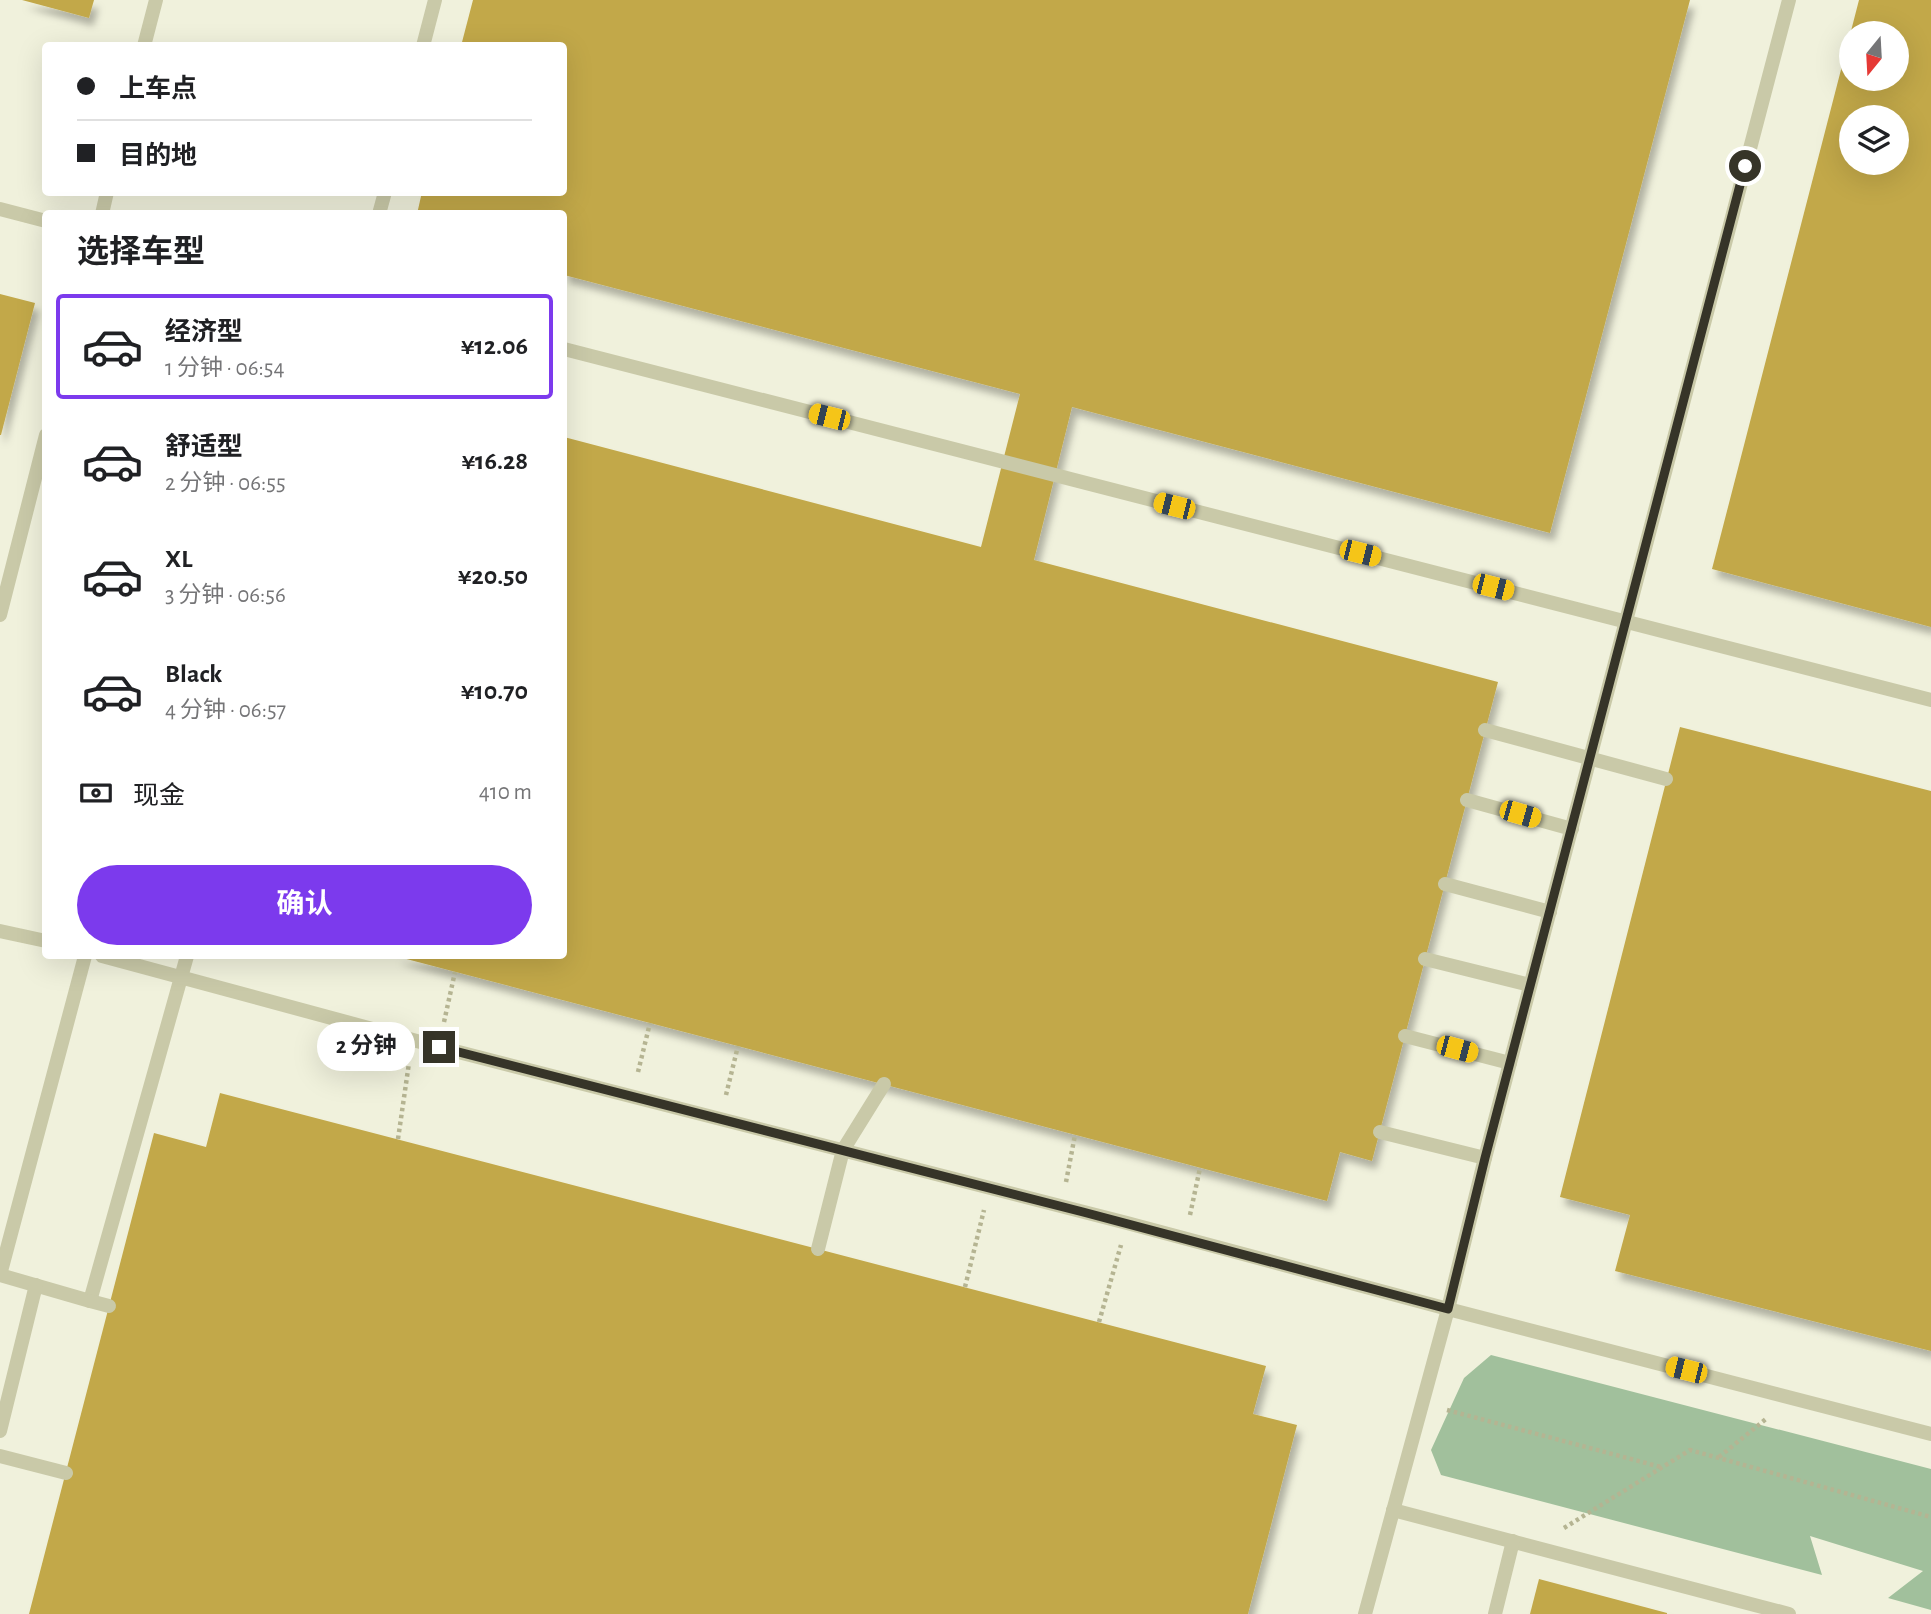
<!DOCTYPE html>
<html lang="zh">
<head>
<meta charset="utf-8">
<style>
	body { margin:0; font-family:"Alegreya Sans","Noto Sans SC",sans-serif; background:#f2f2f2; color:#202124; height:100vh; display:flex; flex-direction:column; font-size:26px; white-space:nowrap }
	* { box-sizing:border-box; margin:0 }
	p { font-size:23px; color:#757577 }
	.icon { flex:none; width:38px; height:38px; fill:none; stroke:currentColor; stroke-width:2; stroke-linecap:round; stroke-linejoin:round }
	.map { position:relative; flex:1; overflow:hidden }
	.sheet { position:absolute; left:42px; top:210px; width:525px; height:749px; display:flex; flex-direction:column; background:#fff; border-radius:7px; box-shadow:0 7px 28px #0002 }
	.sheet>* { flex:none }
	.banner { position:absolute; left:42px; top:42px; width:525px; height:154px; border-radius:7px; box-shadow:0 7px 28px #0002; display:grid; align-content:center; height:154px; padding:0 35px; background:#fff }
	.needle { width:46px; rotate:198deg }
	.controls { position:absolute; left:1839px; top:21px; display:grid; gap:14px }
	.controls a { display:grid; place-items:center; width:70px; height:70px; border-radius:50%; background:#fff; box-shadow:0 7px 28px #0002; font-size:35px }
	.end { position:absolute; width:32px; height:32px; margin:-16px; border:9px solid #363428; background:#fff; box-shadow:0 0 0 4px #fff }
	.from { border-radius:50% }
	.bubble { position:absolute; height:49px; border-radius:24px; background:#fff; box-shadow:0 7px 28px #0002; font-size:23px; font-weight:700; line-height:49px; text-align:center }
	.car { position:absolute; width:21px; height:42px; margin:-21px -10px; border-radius:9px; box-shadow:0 0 5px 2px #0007; background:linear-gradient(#f5c518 24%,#345 0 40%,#f5c518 0 76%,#345 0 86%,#f5c518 0) }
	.banner b { display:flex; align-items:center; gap:24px; height:66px; font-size:26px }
	.banner b+b { border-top:2px solid #e0e0e0 }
	.banner i { width:18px; height:18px; background:#202124 }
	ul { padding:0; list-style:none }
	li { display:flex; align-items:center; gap:21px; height:105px; margin:0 14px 10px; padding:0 21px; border:4px solid transparent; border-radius:7px }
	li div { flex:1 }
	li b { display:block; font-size:26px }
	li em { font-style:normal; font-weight:700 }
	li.active { border-color:#7c3aed }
	li>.icon { width:63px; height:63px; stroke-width:1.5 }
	h2 { padding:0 35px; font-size:32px; line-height:84px }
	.pay { display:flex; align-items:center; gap:18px; height:77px; padding:0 35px; font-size:26px }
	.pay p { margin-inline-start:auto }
	.cta { display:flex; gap:14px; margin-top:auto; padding:14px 35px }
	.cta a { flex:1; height:80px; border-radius:42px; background:#7c3aed; color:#fff; font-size:28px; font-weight:700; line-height:80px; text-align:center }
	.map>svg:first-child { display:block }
	.green { fill:#a1c09c }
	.building { fill:#c2a849; fill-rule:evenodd; filter:url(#shadow) }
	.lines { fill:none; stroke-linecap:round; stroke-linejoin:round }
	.path { stroke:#b5b492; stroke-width:4.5; stroke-dasharray:3.5 3.5; stroke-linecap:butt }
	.service { stroke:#c9c9a8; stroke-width:14 }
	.route { stroke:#363428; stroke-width:9 }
</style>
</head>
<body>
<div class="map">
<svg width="1931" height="1614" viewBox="0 0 1931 1614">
	<defs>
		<filter id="shadow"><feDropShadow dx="4.5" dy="8" stdDeviation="3.5" flood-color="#0004"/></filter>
	</defs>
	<rect width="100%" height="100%" fill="#f0f1dc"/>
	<path class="green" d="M 1491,1355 L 1931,1469 L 1931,1610 L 1888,1598 L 1923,1571 L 1810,1536 L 1822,1575 L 1441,1475 L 1431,1450 L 1464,1378 Z"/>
	<g class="building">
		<path d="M 22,0 L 94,0 L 89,18 Z"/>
		<path d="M 473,0 L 1690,0 L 1550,533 L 1072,407 L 1034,560 L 1498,682 L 1372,1161 L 1340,1152 L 1327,1201 L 395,956 L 564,956 L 564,437 L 981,547 L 1020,394 L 564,275 L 564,214 L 417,214 L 422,192 L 564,192 L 564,46 L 461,46 Z"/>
		<path d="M 1859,0 L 1931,0 L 1931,627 L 1712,569 ZM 1852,33 L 1897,33 L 1897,79 L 1852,79 ZM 1852,117 L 1897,117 L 1897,163 L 1852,163 Z"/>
		<path d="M 0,294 L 35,303 L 1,435 L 0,435 Z"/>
		<path d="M 1680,727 L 1931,791 L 1931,1351 L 1615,1271 L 1630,1215 L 1560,1197 Z"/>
		<path d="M 220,1093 L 1266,1366 L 1253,1414 L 1297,1425 L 1248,1614 L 29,1614 L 154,1133 L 206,1147 Z"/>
		<path d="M 1539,1579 L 1667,1613 L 1667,1614 L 1530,1614 Z"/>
	</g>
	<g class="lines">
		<g class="path">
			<path d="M 444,1022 L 455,972"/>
			<path d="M 638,1072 L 650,1023"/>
			<path d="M 726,1095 L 738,1046"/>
			<path d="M 398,1139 L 409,1063"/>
			<path d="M 1066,1182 L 1075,1135"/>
			<path d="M 1190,1215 L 1200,1168"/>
			<path d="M 965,1287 L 984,1210"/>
			<path d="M 1099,1322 L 1121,1245"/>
			<path d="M 1447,1410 L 1661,1467"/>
			<path d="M 1719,1457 L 1766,1419"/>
			<path d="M 1564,1528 L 1690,1450 L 1931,1517"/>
		</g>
		<g class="service">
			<path d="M 144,46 L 156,0"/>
			<path d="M 423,46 L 435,0"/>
			<path d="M 0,209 L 46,221"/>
			<path d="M 102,214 L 107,192"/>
			<path d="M 379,214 L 385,192"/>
			<path d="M 564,349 L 1931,700"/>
			<path d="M 0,615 L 46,435"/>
			<path d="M 1485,730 L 1666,779"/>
			<path d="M 1467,800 L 1572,829"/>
			<path d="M 1445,884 L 1550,912"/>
			<path d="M 0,931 L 46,941"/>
			<path d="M 85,956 L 0,1275 L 90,1301 L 187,956"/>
			<path d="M 102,956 L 439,1047 L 1127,1223 L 1448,1309 L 1931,1434"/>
			<path d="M 1425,959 L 1530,985"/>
			<path d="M 1405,1036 L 1510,1063"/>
			<path d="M 1380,1132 L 1485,1158"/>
			<path d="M 818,1249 L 843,1150 L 884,1084"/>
			<path d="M 90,1301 L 109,1306"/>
			<path d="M 0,1431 L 36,1285"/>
			<path d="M 0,1456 L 66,1473"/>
			<path d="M 1393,1510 L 1789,1614"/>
			<path d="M 1365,1614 L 1448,1309 L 1485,1158 L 1789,0"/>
			<path d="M 1495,1614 L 1513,1541"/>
		</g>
	</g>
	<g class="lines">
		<path class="route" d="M 439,1047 L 1083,1212 L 1448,1309 L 1485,1158 L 1745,166"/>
	</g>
</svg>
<div class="controls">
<a><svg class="needle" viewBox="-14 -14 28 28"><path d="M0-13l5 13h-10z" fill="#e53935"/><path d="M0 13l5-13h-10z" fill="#757577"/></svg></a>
<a><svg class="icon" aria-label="layers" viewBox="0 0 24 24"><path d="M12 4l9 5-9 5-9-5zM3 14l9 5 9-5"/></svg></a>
</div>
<i class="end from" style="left:1745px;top:166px"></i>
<i class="end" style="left:439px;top:1047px"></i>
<div class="bubble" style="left:317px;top:1022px;width:98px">2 分钟</div>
<i class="car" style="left:829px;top:417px;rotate:284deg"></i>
<i class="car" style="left:1174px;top:506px;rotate:284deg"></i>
<i class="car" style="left:1360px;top:553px;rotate:104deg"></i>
<i class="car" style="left:1493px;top:587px;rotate:104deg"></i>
<i class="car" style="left:1520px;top:814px;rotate:106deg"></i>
<i class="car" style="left:1457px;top:1049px;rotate:105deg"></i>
<i class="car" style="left:1686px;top:1370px;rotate:284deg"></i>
<div class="banner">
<b><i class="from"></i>上车点</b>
<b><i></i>目的地</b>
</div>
<section class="sheet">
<h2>选择车型</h2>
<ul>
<li class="active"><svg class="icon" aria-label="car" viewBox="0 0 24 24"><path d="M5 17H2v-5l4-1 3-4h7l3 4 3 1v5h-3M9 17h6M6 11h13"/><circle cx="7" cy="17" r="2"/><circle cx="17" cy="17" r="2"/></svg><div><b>经济型</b><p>1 分钟 · 06:54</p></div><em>¥12.06</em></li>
<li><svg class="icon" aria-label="car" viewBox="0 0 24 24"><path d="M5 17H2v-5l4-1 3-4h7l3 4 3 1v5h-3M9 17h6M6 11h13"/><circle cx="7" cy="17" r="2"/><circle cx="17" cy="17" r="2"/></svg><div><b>舒适型</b><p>2 分钟 · 06:55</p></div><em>¥16.28</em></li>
<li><svg class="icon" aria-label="car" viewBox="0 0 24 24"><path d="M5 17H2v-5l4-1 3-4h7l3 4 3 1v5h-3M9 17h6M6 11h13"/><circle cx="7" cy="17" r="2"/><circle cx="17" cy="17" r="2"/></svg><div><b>XL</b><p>3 分钟 · 06:56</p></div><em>¥20.50</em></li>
<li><svg class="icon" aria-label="car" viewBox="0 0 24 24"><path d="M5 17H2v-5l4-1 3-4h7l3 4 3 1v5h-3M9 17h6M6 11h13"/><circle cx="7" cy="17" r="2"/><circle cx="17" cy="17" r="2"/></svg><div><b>Black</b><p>4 分钟 · 06:57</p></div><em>¥10.70</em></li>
</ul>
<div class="pay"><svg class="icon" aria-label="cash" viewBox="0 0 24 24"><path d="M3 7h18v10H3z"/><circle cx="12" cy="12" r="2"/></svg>现金<p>410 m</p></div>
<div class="cta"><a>确认</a></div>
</section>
</div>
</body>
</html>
